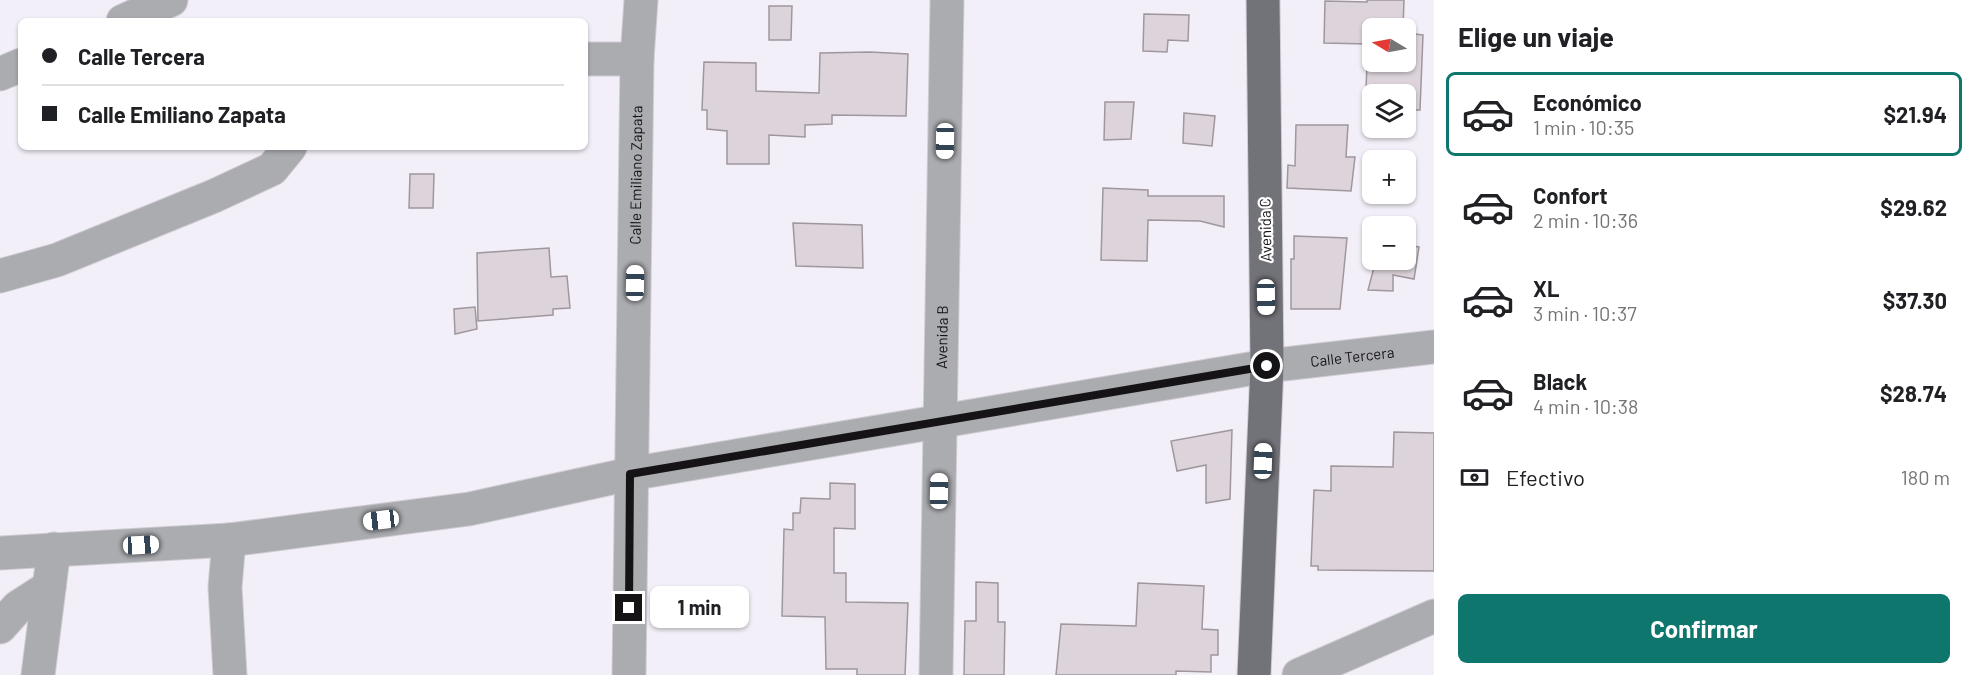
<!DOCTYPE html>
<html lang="es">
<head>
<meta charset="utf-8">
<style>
	body { margin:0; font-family:Barlow,sans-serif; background:#f2f2f2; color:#202124; height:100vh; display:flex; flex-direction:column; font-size:22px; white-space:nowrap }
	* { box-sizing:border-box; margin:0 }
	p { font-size:20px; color:#757577 }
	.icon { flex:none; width:33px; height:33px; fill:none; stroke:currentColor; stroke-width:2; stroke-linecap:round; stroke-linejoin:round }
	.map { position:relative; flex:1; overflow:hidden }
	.sheet { display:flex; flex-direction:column; background:#fff; width:540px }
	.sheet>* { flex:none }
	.top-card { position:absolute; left:18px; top:18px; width:570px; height:132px; border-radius:9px; box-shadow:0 2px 4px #0004; display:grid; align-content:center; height:132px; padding:0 24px; background:#fff }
	.needle { width:39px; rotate:280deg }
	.buttons { position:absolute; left:1362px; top:18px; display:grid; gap:12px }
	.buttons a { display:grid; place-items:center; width:54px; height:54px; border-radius:9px; background:#fff; box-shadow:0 2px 4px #0004; font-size:30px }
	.end { position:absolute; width:27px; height:27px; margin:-14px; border:8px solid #151316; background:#fff; box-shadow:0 0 0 3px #fff }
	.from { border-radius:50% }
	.bubble { position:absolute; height:42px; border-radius:9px; background:#fff; box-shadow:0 2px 4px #0004; font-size:20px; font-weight:700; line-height:42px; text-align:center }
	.car { position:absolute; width:18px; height:36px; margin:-18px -9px; border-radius:8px; box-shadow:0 0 4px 2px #0007; background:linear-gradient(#fff 24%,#345 0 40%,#fff 0 76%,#345 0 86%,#fff 0) }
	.top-card b { display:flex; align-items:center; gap:21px; height:57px; font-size:22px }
	.top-card b+b { border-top:2px solid #e0e0e0 }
	.top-card i { width:15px; height:15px; background:#202124 }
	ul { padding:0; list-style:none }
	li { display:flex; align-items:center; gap:18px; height:84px; margin:0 12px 9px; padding:0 12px; border:3px solid transparent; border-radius:9px }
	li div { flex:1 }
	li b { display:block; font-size:22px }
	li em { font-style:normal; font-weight:700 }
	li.active { border-color:#0f766e }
	li>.icon { width:54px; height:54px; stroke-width:1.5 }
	h2 { padding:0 24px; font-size:27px; line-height:72px }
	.pay { display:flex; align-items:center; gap:15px; height:66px; padding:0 24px; font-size:22px }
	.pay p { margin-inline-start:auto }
	.button { display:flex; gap:12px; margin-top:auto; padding:12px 24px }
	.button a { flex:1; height:69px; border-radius:9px; background:#0f766e; color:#fff; font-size:24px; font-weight:700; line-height:69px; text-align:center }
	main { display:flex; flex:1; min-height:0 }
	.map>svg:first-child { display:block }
	.building { fill:#dcd4da; stroke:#9f979d; stroke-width:1.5 }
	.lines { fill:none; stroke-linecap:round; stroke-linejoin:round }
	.minor-casing { stroke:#cfccd4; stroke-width:35 }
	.major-casing { stroke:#cfccd4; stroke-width:35 }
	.minor { stroke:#abacb0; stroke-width:33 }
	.major { stroke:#727279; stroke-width:33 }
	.route { stroke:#151316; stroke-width:8 }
	.labels { text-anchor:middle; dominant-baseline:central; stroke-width:4.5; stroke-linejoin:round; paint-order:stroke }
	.street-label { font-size:15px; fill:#151316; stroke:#fff }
</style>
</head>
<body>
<main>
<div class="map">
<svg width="1434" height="675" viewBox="0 0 1434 675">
	<rect width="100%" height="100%" fill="#f3eff8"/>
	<g class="building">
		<path d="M 1367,0 L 1404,0 L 1403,28 L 1372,28 L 1372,62 L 1406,62 L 1406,33 L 1423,35 L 1420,110 L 1406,110 L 1406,94 L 1372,94 L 1372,109 L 1365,109 L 1368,44 L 1324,43 L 1325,1 L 1367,2 Z"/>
		<path d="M 769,6 L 792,6 L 791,40 L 769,40 Z"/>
		<path d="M 1144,14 L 1189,15 L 1188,41 L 1168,40 L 1167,52 L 1143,51 Z"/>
		<path d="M 870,52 L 908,54 L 906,116 L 832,115 L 832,124 L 805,125 L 805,137 L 769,135 L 769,164 L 727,164 L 727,131 L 707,129 L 707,110 L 702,110 L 704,62 L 756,63 L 756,91 L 819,93 L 820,53 Z"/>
		<path d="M 1105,102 L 1134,102 L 1131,139 L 1104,140 Z"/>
		<path d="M 1184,113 L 1215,116 L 1212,146 L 1183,143 Z"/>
		<path d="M 1296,125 L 1348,125 L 1346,157 L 1355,157 L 1351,191 L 1287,188 L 1288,165 L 1295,166 Z"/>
		<path d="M 410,174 L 434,174 L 433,208 L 409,208 Z"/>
		<path d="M 1103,188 L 1148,190 L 1148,196 L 1224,196 L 1224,227 L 1200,221 L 1148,220 L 1147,261 L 1101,260 Z"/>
		<path d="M 793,223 L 862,225 L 863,268 L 796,266 Z"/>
		<path d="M 1294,236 L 1347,238 L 1340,309 L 1291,309 L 1291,259 L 1294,259 Z"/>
		<path d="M 1406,245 L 1419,247 L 1414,279 L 1393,275 L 1393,291 L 1368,290 L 1376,260 L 1406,260 Z"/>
		<path d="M 549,248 L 551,277 L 567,276 L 570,308 L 553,309 L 553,315 L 478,321 L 477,253 Z"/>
		<path d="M 475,307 L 477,329 L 455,334 L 454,309 Z"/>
		<path d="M 1232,430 L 1230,499 L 1206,503 L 1206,465 L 1177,471 L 1171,441 Z"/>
		<path d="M 1394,432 L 1434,433 L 1434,571 L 1318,570 L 1318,566 L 1311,566 L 1314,490 L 1331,491 L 1331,466 L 1393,467 Z"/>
		<path d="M 830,483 L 855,484 L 855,529 L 834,528 L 834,573 L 846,573 L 846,602 L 908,603 L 905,675 L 857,675 L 857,669 L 826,669 L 825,617 L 782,616 L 784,529 L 793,530 L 793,513 L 800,513 L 801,498 L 830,499 Z"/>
		<path d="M 976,582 L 998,583 L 998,622 L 1005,622 L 1004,675 L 964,675 L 965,621 L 976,621 Z"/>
		<path d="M 1138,583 L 1204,586 L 1202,629 L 1218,630 L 1218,655 L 1211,655 L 1211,672 L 1176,671 L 1176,675 L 1056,675 L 1061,624 L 1136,626 Z"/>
	</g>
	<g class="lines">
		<defs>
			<g id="minor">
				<path d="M 123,21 L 171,0"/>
				<path d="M 585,59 L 637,59"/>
				<path d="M 0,74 L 21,65"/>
				<path d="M 0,276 L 57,260 L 214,196 L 272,169 L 290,147"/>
				<path d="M 229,540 L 225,587 L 230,675"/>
				<path id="s1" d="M 0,553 L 229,540 L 469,509 L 630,474 L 1267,366 L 1434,347"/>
				<path d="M 0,627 L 18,607 L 49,587"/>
				<path d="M 38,675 L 54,549"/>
				<path id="s2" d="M 629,675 L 637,59 L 641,0"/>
				<path id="s3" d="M 936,675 L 947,0"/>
				<path d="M 1299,675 L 1434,616"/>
			</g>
			<path id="major" d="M 1254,675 L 1267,366 L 1263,0"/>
		</defs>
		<use href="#minor" class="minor-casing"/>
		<use href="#major" class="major-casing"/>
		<use href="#minor" class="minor"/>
		<use href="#major" class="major"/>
	</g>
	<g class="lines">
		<path class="route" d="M 629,608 L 630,474 L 1267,366"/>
	</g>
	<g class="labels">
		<g class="street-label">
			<text stroke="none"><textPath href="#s2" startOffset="500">Calle Emiliano Zapata</textPath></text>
			<text transform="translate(1265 230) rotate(-91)">Avenida C</text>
			<text stroke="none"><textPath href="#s3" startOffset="338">Avenida B</textPath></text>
			<text stroke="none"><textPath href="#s1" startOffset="1368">Calle Tercera</textPath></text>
		</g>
	</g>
</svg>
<div class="buttons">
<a><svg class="needle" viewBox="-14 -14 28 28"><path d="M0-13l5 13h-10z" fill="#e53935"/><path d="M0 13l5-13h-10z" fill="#757577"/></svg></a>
<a><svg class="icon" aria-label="layers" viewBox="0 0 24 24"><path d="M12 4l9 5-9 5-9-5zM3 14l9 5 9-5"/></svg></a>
<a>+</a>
<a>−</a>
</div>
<i class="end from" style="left:1267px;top:366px"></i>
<i class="end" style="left:629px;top:608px"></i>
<div class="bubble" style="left:650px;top:586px;width:99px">1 min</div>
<i class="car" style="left:945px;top:141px;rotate:181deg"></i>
<i class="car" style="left:635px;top:283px;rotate:1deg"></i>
<i class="car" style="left:1266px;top:297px;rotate:179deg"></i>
<i class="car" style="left:1263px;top:461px;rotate:2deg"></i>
<i class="car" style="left:939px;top:491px;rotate:1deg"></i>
<i class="car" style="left:381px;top:520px;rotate:263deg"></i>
<i class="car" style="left:141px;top:545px;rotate:87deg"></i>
<div class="top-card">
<b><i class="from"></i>Calle Tercera</b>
<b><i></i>Calle Emiliano Zapata</b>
</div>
</div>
<section class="sheet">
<h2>Elige un viaje</h2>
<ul>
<li class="active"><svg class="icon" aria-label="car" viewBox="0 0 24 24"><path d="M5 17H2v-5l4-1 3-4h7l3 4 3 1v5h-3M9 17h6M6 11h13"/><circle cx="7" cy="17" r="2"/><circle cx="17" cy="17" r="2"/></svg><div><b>Económico</b><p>1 min · 10:35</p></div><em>$21.94</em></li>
<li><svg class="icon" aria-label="car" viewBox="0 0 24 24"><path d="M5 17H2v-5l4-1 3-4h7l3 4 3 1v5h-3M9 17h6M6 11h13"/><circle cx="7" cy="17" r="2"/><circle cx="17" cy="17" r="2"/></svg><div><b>Confort</b><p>2 min · 10:36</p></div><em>$29.62</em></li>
<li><svg class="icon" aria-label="car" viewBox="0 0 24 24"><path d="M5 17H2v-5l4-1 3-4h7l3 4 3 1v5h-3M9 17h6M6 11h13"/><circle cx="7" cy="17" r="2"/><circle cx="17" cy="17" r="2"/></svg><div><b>XL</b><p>3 min · 10:37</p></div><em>$37.30</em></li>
<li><svg class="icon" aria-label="car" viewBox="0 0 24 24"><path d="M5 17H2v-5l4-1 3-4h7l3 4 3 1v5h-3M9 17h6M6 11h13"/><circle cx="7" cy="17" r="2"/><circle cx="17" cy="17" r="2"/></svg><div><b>Black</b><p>4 min · 10:38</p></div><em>$28.74</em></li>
</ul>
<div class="pay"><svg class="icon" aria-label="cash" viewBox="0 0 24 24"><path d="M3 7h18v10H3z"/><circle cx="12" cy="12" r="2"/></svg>Efectivo<p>180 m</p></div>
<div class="button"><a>Confirmar</a></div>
</section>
</main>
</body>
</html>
